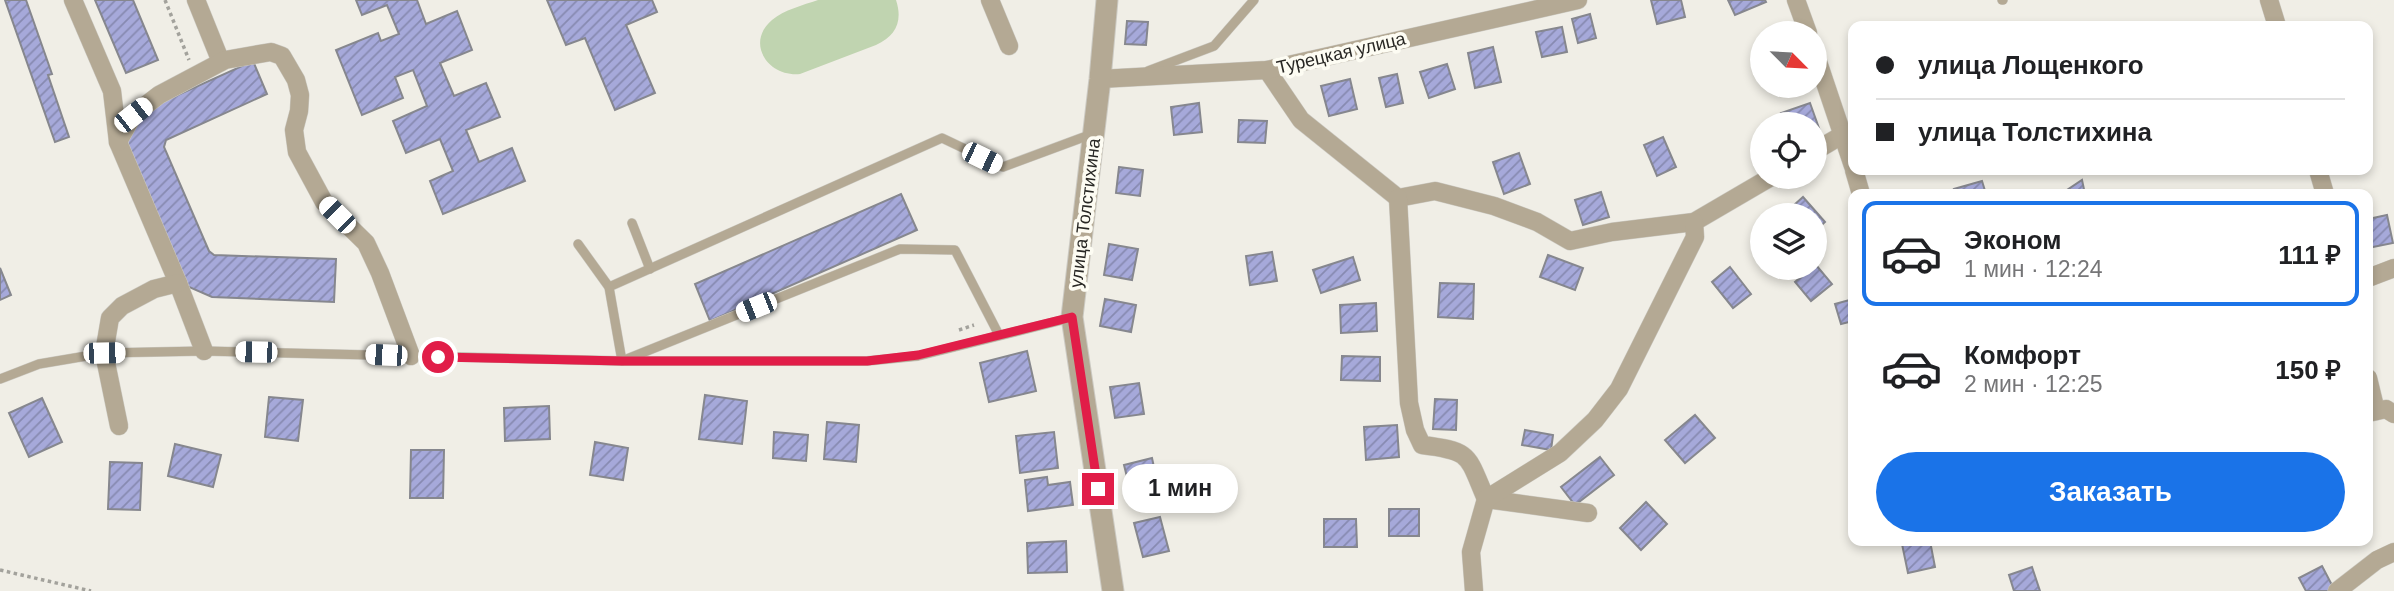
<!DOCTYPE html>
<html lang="ru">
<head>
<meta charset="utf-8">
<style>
	body { margin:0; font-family:Helvetica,sans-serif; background:#f6f6f6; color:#202124; height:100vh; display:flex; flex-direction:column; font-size:26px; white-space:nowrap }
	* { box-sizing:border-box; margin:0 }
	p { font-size:23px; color:#757577 }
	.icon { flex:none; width:38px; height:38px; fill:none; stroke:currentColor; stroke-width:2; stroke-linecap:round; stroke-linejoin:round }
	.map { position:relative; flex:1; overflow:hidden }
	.details { position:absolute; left:1848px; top:189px; width:525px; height:357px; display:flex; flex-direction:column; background:#fff; border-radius:14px; box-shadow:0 4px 10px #0003 }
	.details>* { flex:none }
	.banner { position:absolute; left:1848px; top:21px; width:525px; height:154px; border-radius:14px; box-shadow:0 4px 10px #0003; display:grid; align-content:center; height:154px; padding:0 28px; background:#fff }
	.needle { width:46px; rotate:114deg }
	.controls { position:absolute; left:1750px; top:21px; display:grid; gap:14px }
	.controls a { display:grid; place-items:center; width:77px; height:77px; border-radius:50%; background:#fff; box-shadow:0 4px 10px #0003; font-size:35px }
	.end { position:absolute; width:32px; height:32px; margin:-16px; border:9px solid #e11d48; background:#fff; box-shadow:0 0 0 4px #fff }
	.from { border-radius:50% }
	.bubble { position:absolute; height:49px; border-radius:24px; background:#fff; box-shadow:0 4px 10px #0003; font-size:23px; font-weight:800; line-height:49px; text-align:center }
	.car { position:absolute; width:21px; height:42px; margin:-21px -10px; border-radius:9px; box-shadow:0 0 5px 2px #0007; background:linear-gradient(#fff 24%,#345 0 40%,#fff 0 76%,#345 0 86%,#fff 0) }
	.banner b { display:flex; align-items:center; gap:24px; height:66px; font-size:26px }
	.banner b+b { border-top:2px solid #e0e0e0 }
	.banner i { width:18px; height:18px; background:#202124 }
	ul { padding:12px 0 0; list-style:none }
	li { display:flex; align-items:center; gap:21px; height:105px; margin:0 14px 10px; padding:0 14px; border:4px solid transparent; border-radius:14px }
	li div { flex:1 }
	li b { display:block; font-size:26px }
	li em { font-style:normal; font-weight:800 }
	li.current { border-color:#1a73e8 }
	li>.icon { width:63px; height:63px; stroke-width:1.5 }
	.primary-button { display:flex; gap:14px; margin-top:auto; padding:14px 28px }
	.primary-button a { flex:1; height:80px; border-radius:42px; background:#1a73e8; color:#fff; font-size:28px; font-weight:800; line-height:80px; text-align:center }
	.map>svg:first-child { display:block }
	.garden { fill:#c0d4b0 }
	.building { fill:url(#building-hatch); stroke:#86878e; stroke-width:2 }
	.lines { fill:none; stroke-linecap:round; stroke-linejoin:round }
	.service-casing { stroke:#cccac3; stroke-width:10 }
	.minor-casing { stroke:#cccac3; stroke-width:19 }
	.tertiary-casing { stroke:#cccac3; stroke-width:23 }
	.path { stroke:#a3a29c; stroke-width:3.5; stroke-dasharray:3.5 3.5; stroke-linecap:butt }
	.service { stroke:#b4a994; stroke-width:9 }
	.minor { stroke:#b4a994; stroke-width:18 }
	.tertiary { stroke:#b4a994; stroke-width:21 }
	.route { stroke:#e11d48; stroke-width:9 }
	.labels { text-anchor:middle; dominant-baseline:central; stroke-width:7; stroke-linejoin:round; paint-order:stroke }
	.street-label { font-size:18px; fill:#282724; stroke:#fdfcf3 }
</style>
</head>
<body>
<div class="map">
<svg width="2394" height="591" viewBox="0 0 2394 591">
	<defs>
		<pattern id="building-hatch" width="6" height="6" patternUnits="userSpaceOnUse" patternTransform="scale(1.75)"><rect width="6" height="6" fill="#a6a9da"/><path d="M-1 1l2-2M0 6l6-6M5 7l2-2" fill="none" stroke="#878ab1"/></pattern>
	</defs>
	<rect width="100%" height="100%" fill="#f0eee6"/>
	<path class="garden" d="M 818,0 L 896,0 C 903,21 896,36 876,45 L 800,74 C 768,77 745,43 772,20 C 784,10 803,5 818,0 Z"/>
	<g class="building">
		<path d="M 5,0 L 26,0 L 52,74 L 48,75 L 69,137 L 55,142 Z"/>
		<path d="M 95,0 L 133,0 L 158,60 L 126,73 Z"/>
		<path d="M 356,0 L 417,0 L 426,24 L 457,11 L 472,50 L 440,63 L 454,96 L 486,83 L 500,117 L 466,130 L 479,162 L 512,148 L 525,181 L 443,214 L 430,181 L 453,171 L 440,139 L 406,153 L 393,121 L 427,106 L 413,70 L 395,77 L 403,98 L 362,115 L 336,50 L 378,33 L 381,41 L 399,34 L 387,5 L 362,15 Z"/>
		<path d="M 547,0 L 652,0 L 657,12 L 626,25 L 655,93 L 615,110 L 585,38 L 566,45 Z"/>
		<path d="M 1651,0 L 1681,0 L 1685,17 L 1657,24 Z"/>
		<path d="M 1728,0 L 1765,0 L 1766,2 L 1735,15 Z"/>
		<path d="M 1590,14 L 1596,38 L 1578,43 L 1572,19 Z"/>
		<path d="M 1127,21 L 1148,22 L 1146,45 L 1125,44 Z"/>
		<path d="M 1562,27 L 1567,52 L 1542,57 L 1536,32 Z"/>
		<path d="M 1493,47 L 1501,82 L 1475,88 L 1468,53 Z"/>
		<path d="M 253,61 L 267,94 L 166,140 L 164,147 L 209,251 L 214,255 L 336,259 L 334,302 L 212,297 L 189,287 L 173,267 L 128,163 L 126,130 L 151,107 Z"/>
		<path d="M 1447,64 L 1455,89 L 1429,98 L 1420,72 Z"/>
		<path d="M 1397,74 L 1403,103 L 1386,107 L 1379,78 Z"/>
		<path d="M 1350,79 L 1357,109 L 1329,116 L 1321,86 Z"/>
		<path d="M 1199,103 L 1202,132 L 1174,135 L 1171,107 Z"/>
		<path d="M 1810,103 L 1820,131 L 1815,132 L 1815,124 L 1785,124 L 1781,113 Z"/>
		<path d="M 1239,120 L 1267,121 L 1265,143 L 1238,142 Z"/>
		<path d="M 1663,137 L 1676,167 L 1657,176 L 1644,145 Z"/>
		<path d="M 1519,153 L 1530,184 L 1504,194 L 1493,162 Z"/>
		<path d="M 1119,167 L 1143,170 L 1140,196 L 1116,193 Z"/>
		<path d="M 2082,180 L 2085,194 L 2061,194 Z"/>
		<path d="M 1982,181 L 1986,194 L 1956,194 L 1954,189 Z"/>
		<path d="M 1601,192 L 1609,217 L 1583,225 L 1575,200 Z"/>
		<path d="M 901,194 L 917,230 L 710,321 L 695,284 Z"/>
		<path d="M 1803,197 L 1825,222 L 1815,231 L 1815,215 L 1783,215 Z"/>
		<path d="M 2387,215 L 2393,243 L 2368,248 L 2368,219 Z"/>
		<path d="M 1109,244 L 1138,249 L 1132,280 L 1104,275 Z"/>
		<path d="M 1272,252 L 1277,281 L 1250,285 L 1246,256 Z"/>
		<path d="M 1548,255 L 1583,268 L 1575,290 L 1540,277 Z"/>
		<path d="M 1353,257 L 1360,280 L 1321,293 L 1313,270 Z"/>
		<path d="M 1816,265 L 1832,284 L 1811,301 L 1795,282 Z"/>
		<path d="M 1730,267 L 1751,294 L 1733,308 L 1712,282 Z"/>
		<path d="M 0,268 L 11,295 L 0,300 Z"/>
		<path d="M 1440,283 L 1474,284 L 1473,319 L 1438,317 Z"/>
		<path d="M 1105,299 L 1136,305 L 1131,332 L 1100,326 Z"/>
		<path d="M 1853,299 L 1853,321 L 1841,324 L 1835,304 Z"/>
		<path d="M 1376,303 L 1377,331 L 1341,333 L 1340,305 Z"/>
		<path d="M 1027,351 L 1036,391 L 989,402 L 980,363 Z"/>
		<path d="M 1342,356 L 1380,357 L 1380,381 L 1341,380 Z"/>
		<path d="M 1139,383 L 1144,414 L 1115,418 L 1110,387 Z"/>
		<path d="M 705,395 L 747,401 L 742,444 L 699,439 Z"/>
		<path d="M 269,397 L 303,400 L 298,441 L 265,437 Z"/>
		<path d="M 42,398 L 62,442 L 29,457 L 9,413 Z"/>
		<path d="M 1435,399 L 1457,400 L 1456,430 L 1433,429 Z"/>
		<path d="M 549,406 L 550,439 L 505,441 L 504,408 Z"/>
		<path d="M 1695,415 L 1715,438 L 1685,463 L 1665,440 Z"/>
		<path d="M 827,422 L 859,425 L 856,462 L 824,459 Z"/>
		<path d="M 1397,425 L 1399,457 L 1366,460 L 1364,427 Z"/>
		<path d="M 1525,430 L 1553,435 L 1551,450 L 1522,445 Z"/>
		<path d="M 774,432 L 808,435 L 806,461 L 773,458 Z"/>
		<path d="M 1054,432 L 1058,468 L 1020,473 L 1016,436 Z"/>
		<path d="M 595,442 L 628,448 L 623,480 L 590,475 Z"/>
		<path d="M 175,444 L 221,455 L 213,487 L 168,476 Z"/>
		<path d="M 411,450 L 444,450 L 443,498 L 410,498 Z"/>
		<path d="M 1600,457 L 1614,475 L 1575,505 L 1561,487 Z"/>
		<path d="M 1152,458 L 1158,486 L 1131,493 L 1124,465 Z"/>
		<path d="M 110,462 L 142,463 L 140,510 L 108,509 Z"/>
		<path d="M 1047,477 L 1048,485 L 1070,482 L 1073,505 L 1028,511 L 1025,480 Z"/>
		<path d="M 1646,502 L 1667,524 L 1641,550 L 1620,528 Z"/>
		<rect x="1389" y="509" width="30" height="27"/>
		<path d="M 1160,517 L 1169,551 L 1143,557 L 1134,523 Z"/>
		<path d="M 1324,519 L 1356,519 L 1357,547 L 1324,547 Z"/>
		<path d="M 1066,541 L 1067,572 L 1028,573 L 1027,543 Z"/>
		<path d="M 1919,541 L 1930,541 L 1935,567 L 1908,573 L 1902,544 Z"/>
		<path d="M 2322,566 L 2334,589 L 2329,591 L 2306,591 L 2299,578 Z"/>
		<path d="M 2032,567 L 2040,591 L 2014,591 L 2009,575 Z"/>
	</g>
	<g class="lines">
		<defs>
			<g id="service">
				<path d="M 2002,0 L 2003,0"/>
				<path d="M 1148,71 L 1214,46 L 1254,0"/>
				<path d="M 632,223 L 650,269"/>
				<path d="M 578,244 L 609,287 L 622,361 L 900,249 L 955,250 L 999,335"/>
				<path d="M 609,287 L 942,138 L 1003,167 L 1092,134"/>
				<path d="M 0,379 L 39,364 L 104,353 L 204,351 L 622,361 L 867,361 L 918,356 L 1070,318"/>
			</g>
			<g id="minor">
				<path d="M 73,0 L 112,91 L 118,142 L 178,283 L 204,351"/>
				<path d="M 196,0 L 221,62"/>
				<path d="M 990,0 L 1009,46"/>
				<path d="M 1796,0 L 1808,33"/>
				<path d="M 2269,0 L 2277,26"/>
				<path d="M 1815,53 L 1853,166"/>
				<path d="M 1267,70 L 1301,120 L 1398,198 L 1435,191 L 1494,206 L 1537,222 L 1570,241 L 1612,232 L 1694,222 L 1771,177"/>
				<path d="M 1100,79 L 1267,70 L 1578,0"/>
				<path d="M 118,142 L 133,115 L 159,95 L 225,60 L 271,52 L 282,56 L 296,80 L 300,95 L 299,111 L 294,130 L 297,152 L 324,202 L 366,243 L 380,273 L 411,356"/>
				<path d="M 1815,151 L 1844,134"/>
				<path d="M 1854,170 L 1861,194"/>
				<path d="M 2318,170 L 2325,194"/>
				<path d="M 1398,198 L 1409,403 L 1415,430 L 1422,445 C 1472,451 1467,455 1486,499 L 1588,513"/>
				<path d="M 2368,278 L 2394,268"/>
				<path d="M 2368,378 L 2376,411"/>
				<path d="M 2368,413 L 2386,409 L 2394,414"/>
				<path d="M 119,426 L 104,353 L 110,318 L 122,306 L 154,289 L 178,283"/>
				<path d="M 1474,591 L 1471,552 L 1486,499 L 1560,453 L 1595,420 L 1619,389 L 1695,237 L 1694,222"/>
				<path d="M 2337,591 L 2377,560 L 2394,552"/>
			</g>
			<path id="tertiary" d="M 1107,0 L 1100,79 L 1072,317 L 1113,591"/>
		</defs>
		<use href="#service" class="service-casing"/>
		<use href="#minor" class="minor-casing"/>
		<use href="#tertiary" class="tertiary-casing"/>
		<g class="path">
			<path d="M 165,0 L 189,60"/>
			<path d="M 959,330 L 974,325"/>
			<path d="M 0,570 L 91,591"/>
		</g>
		<use href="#service" class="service"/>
		<use href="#minor" class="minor"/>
		<use href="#tertiary" class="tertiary"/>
	</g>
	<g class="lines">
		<path class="route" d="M 438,357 L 622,361 L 867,361 L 918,355 L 1072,317 L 1098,489"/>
	</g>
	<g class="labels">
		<g class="street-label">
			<text transform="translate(1341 53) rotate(-13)">Турецкая улица</text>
			<text transform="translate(1085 213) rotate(-83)">улица Толстихина</text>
		</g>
	</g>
</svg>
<div class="controls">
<a><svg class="needle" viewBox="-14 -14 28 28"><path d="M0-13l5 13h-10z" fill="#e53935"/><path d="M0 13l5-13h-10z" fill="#757577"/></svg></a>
<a><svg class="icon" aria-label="locate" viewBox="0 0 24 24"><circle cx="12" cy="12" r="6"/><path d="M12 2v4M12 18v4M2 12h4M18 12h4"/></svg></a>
<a><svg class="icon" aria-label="layers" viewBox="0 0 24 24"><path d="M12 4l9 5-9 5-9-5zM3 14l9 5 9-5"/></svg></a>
</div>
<i class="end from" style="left:438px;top:357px"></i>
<i class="end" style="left:1098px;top:489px"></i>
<div class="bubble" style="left:1122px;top:464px;width:116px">1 мин</div>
<i class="car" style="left:133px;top:115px;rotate:52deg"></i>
<i class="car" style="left:982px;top:158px;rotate:116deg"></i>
<i class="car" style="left:337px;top:215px;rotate:315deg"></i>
<i class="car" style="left:756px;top:307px;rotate:248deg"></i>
<i class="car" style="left:256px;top:352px;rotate:271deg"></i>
<i class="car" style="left:104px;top:353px;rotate:89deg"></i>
<i class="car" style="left:386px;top:355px;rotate:272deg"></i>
<div class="banner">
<b><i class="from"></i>улица Лощенкого</b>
<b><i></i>улица Толстихина</b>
</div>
<section class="details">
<ul>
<li class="current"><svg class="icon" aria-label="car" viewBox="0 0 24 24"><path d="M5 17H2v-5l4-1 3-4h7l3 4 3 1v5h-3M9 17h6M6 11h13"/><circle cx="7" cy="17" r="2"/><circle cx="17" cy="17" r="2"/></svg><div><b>Эконом</b><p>1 мин · 12:24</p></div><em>111 ₽</em></li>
<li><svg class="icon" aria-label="car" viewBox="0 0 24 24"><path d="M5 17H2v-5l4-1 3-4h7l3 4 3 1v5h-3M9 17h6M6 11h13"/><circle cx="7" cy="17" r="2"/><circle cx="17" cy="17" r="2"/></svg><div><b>Комфорт</b><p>2 мин · 12:25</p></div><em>150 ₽</em></li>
</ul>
<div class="primary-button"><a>Заказать</a></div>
</section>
</div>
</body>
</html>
